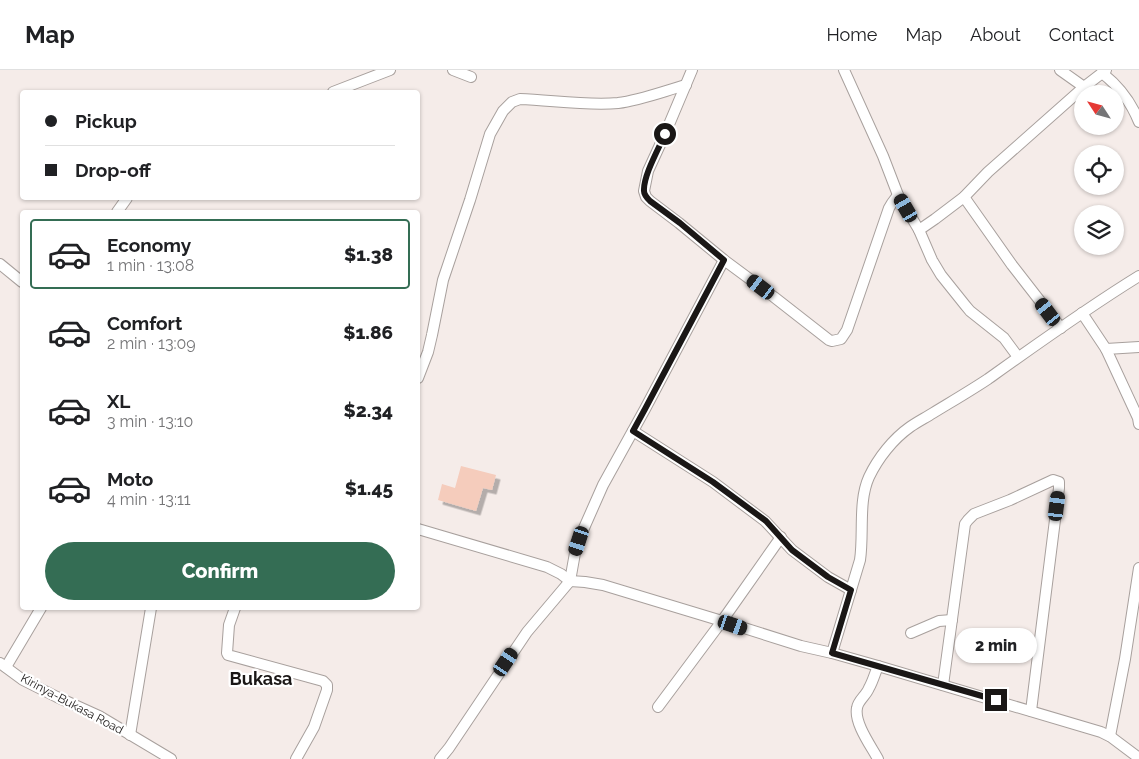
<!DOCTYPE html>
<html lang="en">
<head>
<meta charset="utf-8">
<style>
	body { margin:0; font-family:Raleway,sans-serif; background:#f2f2f2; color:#202124; height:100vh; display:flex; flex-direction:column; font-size:19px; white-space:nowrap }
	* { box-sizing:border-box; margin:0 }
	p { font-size:16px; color:#757577 }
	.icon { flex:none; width:28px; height:28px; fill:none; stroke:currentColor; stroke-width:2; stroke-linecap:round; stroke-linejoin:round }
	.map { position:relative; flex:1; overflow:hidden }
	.drawer { position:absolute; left:20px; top:140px; width:400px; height:400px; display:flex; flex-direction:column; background:#fff; border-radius:5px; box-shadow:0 1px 4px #0004 }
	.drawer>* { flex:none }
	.guide { position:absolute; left:20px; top:20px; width:400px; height:110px; border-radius:5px; box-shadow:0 1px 4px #0004; display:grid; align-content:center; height:110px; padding:0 25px; background:#fff }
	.needle { width:32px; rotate:306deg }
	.buttons { position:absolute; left:1074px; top:15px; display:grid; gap:10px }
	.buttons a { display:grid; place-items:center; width:50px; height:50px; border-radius:50%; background:#fff; box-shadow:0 1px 4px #0004; font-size:25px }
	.end { position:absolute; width:22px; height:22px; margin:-11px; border:6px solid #1a1716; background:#fff; box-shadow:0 0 0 2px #fff }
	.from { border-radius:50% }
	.bubble { position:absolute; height:35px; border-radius:18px; background:#fff; box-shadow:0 1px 4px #0004; font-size:16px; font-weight:800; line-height:35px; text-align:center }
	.car { position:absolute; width:15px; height:30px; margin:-15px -8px; border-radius:6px; box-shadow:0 0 4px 1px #0007; background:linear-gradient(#222 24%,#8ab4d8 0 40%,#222 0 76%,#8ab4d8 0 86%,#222 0) }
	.guide b { display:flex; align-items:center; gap:18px; height:48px; font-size:19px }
	.guide b+b { border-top:1px solid #e0e0e0 }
	.guide i { width:12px; height:12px; background:#202124 }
	ul { padding:9px 0 0; list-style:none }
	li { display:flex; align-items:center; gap:15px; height:70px; margin:0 10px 8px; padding:0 15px; border:2px solid transparent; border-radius:5px }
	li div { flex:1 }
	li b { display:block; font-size:19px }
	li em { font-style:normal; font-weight:800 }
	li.current { border-color:#346d54 }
	li>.icon { width:45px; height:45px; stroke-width:1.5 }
	.action { display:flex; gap:10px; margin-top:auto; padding:10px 25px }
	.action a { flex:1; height:58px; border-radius:30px; background:#346d54; color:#fff; font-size:20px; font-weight:800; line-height:58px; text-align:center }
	header { display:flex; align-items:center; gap:30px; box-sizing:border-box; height:70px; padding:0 25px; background:#fff; border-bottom:1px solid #e0e0e0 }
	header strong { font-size:24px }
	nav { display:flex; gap:28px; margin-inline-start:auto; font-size:18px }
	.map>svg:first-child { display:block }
	.building { fill:#f5ccbc; filter:url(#shadow) }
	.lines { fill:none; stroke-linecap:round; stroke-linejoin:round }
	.minor-casing { stroke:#a8a09d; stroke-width:12 }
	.minor { stroke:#fff; stroke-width:10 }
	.route { stroke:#1a1716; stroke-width:6 }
	.labels { text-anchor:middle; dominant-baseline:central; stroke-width:4.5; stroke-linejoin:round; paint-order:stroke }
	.street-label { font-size:12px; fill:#1a1716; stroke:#fff }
	.district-label { font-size:18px; font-weight:bold; fill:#1a1716; stroke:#fff }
</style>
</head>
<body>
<header>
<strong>Map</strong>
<nav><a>Home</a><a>Map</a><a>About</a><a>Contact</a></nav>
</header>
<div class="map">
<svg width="1139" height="689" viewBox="0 0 1139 689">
	<defs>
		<filter id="shadow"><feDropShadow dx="4.5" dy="4.5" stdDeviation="0" flood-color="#0004"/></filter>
	</defs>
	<rect width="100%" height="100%" fill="#f5ece9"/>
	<path class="building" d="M 461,396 L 496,405 L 492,420 L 483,418 L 476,441 L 438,430 L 442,414 L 455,418 Z"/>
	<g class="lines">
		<defs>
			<g id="minor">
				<path d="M 453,0 L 471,7"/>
				<path d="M 692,0 L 665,64 L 648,101 L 644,121 L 646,127 L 650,131 L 679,153 L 724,190 L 774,227 L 829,270 L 832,271 L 841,269 L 847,260 L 889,138 L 892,133 L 898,125"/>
				<path d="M 844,0 L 883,86 L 898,125 L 919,160 L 932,190 L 941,205 L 965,235 L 970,241 L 1004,268 L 1018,287"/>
				<path d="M 1060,0 L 1084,17"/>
				<path d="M 1102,3 C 1119,16 1131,32 1139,52"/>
				<path d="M 333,22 L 390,0"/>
				<path d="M 964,127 L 1012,195 L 1061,258"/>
				<path d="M 117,142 L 127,128"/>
				<path d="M 919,160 L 935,149 L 964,127 L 988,102 L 1084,17 L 1106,0"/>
				<path d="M 0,194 L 22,212"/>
				<path d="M 1082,243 L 1106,279 L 1138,348 L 1139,354"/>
				<path d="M 1106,279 L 1139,277"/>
				<path d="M 418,308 L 428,282 L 432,265 L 443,210 L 470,130 L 490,64 L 503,41 L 512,32 L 520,29 C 551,30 587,36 618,33 C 641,30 664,21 686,15"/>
				<path d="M 633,361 L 713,412 L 765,451 L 792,480 L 828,507 L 851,520"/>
				<path d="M 418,459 L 547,497 L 561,504 L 570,511 L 585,512 L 603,515 L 722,551 L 801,576 L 832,583 L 878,596 L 1101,662 L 1111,667 L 1139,688"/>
				<path d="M 235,538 L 229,555 L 227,583 L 228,585 L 323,611 L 327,615 L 327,620 L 314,657 L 296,689"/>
				<path d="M 911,563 L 939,551 L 952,550"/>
				<path d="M 832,583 L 860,490 C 864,464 858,431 869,407 C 878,388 893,369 910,357 C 917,352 925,348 933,343 C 951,332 970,321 988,309 C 1037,274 1087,238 1139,206"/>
				<path d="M 0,593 L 23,610 L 57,627 L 99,646 L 171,689"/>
				<path d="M 878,596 C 875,603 873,611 869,618 C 866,626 858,630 857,638 C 854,653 871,676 878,689"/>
				<path d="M 6,597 L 41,538"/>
				<path d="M 943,615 L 965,454 L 968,450 L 974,444 L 1010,430 L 1053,410 L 1059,412 L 1059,418 L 1031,641"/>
				<path d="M 658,637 L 722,551 L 781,467"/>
				<path d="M 130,665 L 151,538"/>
				<path d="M 1110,666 L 1125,589 L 1139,498"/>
				<path d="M 440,689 L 449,678 L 527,562 L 570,511 L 575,483 L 584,458 L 603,415 L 645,339 L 724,190"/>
			</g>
		</defs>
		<use href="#minor" class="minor-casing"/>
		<use href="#minor" class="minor"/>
	</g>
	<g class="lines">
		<path class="route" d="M 665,64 C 659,78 643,106 644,121 C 644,125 647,128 650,131 L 680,153 L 724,190 L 645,339 L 633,361 L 713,412 L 766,451 L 792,480 L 828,507 L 851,520 L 832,583 L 996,630"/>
	</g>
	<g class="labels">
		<g class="street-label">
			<text transform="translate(72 634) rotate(28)">Kirinya-Bukasa Road</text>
		</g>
		<g class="district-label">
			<text x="261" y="608">Bukasa</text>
		</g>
	</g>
</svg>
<div class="buttons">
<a><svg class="needle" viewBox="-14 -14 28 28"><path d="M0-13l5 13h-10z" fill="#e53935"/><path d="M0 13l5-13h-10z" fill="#757577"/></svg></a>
<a><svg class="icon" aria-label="locate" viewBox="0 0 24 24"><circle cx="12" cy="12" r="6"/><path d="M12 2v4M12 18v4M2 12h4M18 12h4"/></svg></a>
<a><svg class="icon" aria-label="layers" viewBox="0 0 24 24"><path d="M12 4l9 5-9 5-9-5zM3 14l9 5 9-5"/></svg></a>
</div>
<i class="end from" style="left:665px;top:64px"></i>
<i class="end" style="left:996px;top:630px"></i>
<div class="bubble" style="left:955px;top:558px;width:82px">2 min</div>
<i class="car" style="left:906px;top:138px;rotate:330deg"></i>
<i class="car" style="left:761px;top:217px;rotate:307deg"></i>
<i class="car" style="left:1048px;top:242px;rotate:323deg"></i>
<i class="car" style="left:1057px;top:436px;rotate:7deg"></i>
<i class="car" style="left:579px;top:471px;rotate:198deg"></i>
<i class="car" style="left:733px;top:555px;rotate:109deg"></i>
<i class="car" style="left:506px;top:592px;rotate:34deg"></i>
<div class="guide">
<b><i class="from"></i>Pickup</b>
<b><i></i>Drop-off</b>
</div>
<section class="drawer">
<ul>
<li class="current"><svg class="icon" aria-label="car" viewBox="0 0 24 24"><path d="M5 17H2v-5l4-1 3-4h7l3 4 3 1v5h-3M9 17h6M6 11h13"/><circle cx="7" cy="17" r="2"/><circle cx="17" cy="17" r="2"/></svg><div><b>Economy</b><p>1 min · 13:08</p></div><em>$1.38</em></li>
<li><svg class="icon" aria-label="car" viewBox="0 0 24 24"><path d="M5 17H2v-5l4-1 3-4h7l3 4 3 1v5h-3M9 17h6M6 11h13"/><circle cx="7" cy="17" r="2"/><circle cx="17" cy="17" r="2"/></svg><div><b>Comfort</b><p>2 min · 13:09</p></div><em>$1.86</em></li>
<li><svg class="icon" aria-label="car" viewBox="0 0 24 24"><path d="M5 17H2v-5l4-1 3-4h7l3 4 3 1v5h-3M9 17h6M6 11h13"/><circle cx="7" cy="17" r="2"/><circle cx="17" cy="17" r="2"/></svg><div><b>XL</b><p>3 min · 13:10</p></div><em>$2.34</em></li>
<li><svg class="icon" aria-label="car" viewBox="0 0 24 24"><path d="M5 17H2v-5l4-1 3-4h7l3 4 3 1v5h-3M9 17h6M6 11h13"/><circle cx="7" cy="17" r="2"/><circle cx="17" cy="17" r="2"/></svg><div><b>Moto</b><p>4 min · 13:11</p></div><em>$1.45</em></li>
</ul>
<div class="action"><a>Confirm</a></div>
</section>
</div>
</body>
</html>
